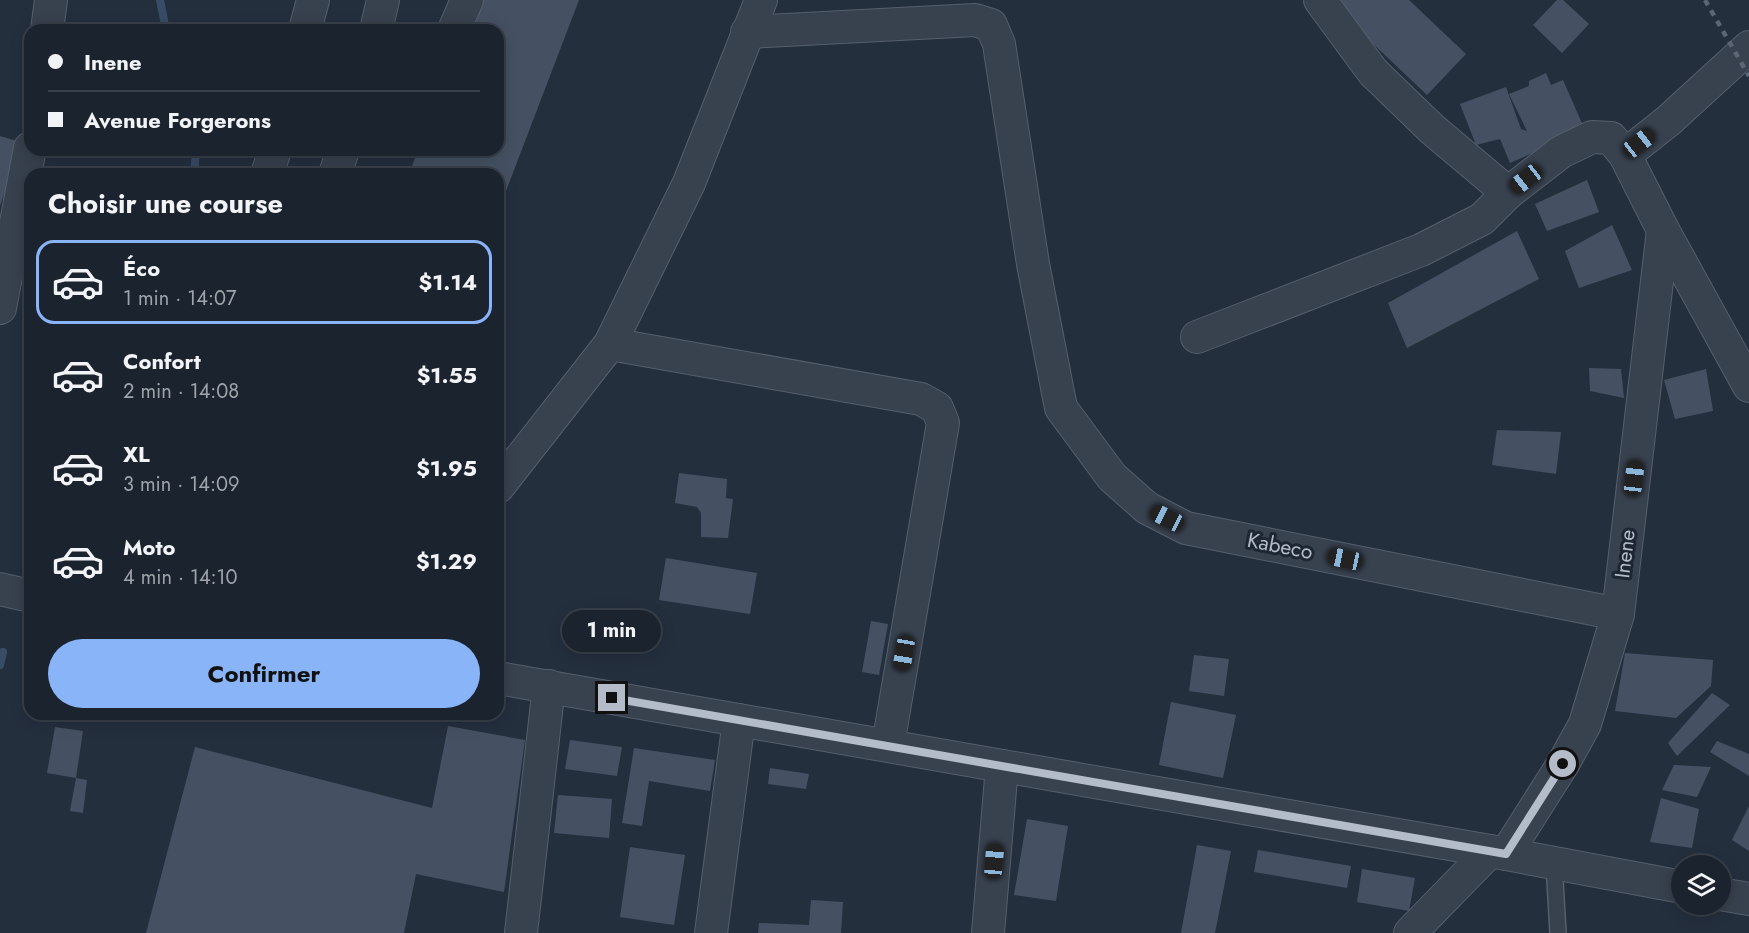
<!DOCTYPE html>
<html lang="fr">
<head>
<meta charset="utf-8">
<style>
	body { margin:0; font-family:Jost,sans-serif; background:#282f3a; color:#f1f3f6; height:100vh; display:flex; flex-direction:column; font-size:22px; white-space:nowrap }
	* { box-sizing:border-box; margin:0 }
	p { font-size:20px; color:#a0a4aa }
	.icon { flex:none; width:33px; height:33px; fill:none; stroke:currentColor; stroke-width:2; stroke-linecap:round; stroke-linejoin:round }
	.map { position:relative; flex:1; overflow:hidden }
	.drawer { position:absolute; left:24px; top:168px; width:480px; height:552px; display:flex; flex-direction:column; background:#1b232e; border-radius:18px; box-shadow:0 3px 15px #0003,0 0 0 2px #39404a }
	.drawer>* { flex:none }
	.top-card { position:absolute; left:24px; top:24px; width:480px; height:132px; border-radius:18px; box-shadow:0 3px 15px #0003,0 0 0 2px #39404a; display:grid; align-content:center; height:132px; padding:0 24px; background:#1b232e }
	.buttons { position:absolute; left:1671px; top:855px; display:grid; gap:12px }
	.buttons a { display:grid; place-items:center; width:60px; height:60px; border-radius:50%; background:#1b232e; box-shadow:0 3px 15px #0003,0 0 0 2px #39404a; font-size:30px }
	.end { position:absolute; width:27px; height:27px; margin:-14px; border:8px solid #b4bcc9; background:#111; box-shadow:0 0 0 3px #111 }
	.from { border-radius:50% }
	.bubble { position:absolute; height:42px; border-radius:21px; background:#1b232e; box-shadow:0 3px 15px #0003,0 0 0 2px #39404a; font-size:20px; font-weight:700; line-height:42px; text-align:center }
	.car { position:absolute; width:18px; height:36px; margin:-18px -9px; border-radius:8px; box-shadow:0 0 4px 2px #0007; background:linear-gradient(#222 24%,#8ab4d8 0 40%,#222 0 76%,#8ab4d8 0 86%,#222 0) }
	.top-card b { display:flex; align-items:center; gap:21px; height:57px; font-size:22px }
	.top-card b+b { border-top:2px solid #39404a }
	.top-card i { width:15px; height:15px; background:#f1f3f6 }
	ul { padding:0; list-style:none }
	li { display:flex; align-items:center; gap:18px; height:84px; margin:0 12px 9px; padding:0 12px; border:3px solid transparent; border-radius:18px }
	li div { flex:1 }
	li b { display:block; font-size:22px }
	li em { font-style:normal; font-weight:700 }
	li.selected { border-color:#8ab4f8 }
	li>.icon { width:54px; height:54px; stroke-width:1.5 }
	h2 { padding:0 24px; font-size:27px; line-height:72px }
	.cta { display:flex; gap:12px; margin-top:auto; padding:12px 24px }
	.cta a { flex:1; height:69px; border-radius:36px; background:#8ab4f8; color:#111; font-size:24px; font-weight:700; line-height:69px; text-align:center }
	.map>svg:first-child { display:block }
	.lines { fill:none; stroke-linecap:round; stroke-linejoin:round }
	.stream { stroke:#394c67; stroke-width:8 }
	.building { fill:#455162 }
	.lane-casing { stroke:#565f6c; stroke-width:18 }
	.street-casing { stroke:#565f6c; stroke-width:34 }
	.lane { stroke:#38414e; stroke-width:15 }
	.street { stroke:#38414e; stroke-width:32 }
	.rail { stroke:#5a6575; stroke-width:4.5; stroke-dasharray:6 6; stroke-linecap:butt }
	.route { stroke:#b4bcc9; stroke-width:8 }
	.labels { text-anchor:middle; dominant-baseline:central; stroke-width:6; stroke-linejoin:round; paint-order:stroke }
	.street-label { font-size:21px; fill:#b4bcc9; stroke:#1d2633 }
</style>
</head>
<body>
<div class="map">
<svg width="1749" height="933" viewBox="0 0 1749 933">
	<rect width="100%" height="100%" fill="#242f3e"/>
	<g class="lines">
		<g class="stream">
			<path d="M 160,0 L 166,30"/>
			<path d="M 194,174 L 196,150"/>
			<path d="M 0,665 L 3,652"/>
		</g>
	</g>
	<g class="building">
		<path d="M 476,0 L 579,0 L 498,212 L 498,174 L 409,174 L 418,150 L 498,150 L 498,30 L 464,30 Z"/>
		<path d="M 1333,0 L 1409,0 L 1466,54 L 1427,95 L 1330,3 Z"/>
		<path d="M 1557,0 L 1563,0 L 1589,24 L 1562,53 L 1533,25 Z"/>
		<path d="M 1546,73 L 1551,85 L 1563,80 L 1585,130 L 1510,163 L 1500,139 L 1476,145 L 1460,104 L 1506,87 L 1521,129 L 1527,131 L 1509,94 L 1529,86 L 1529,81 Z"/>
		<path d="M 0,136 L 17,141 L 9,180 L 0,206 Z"/>
		<path d="M 1587,180 L 1599,212 L 1547,231 L 1535,204 Z"/>
		<path d="M 1612,225 L 1632,270 L 1579,288 L 1565,251 Z"/>
		<path d="M 1517,231 L 1539,279 L 1407,348 L 1388,303 Z"/>
		<path d="M 1589,368 L 1621,369 L 1624,398 L 1590,391 Z"/>
		<path d="M 1706,369 L 1713,411 L 1675,419 L 1664,380 Z"/>
		<path d="M 1497,430 L 1561,432 L 1556,474 L 1492,465 Z"/>
		<path d="M 679,473 L 727,479 L 726,498 L 733,499 L 728,538 L 701,537 L 701,513 L 697,507 L 675,503 Z"/>
		<path d="M 666,558 L 757,573 L 750,614 L 659,600 Z"/>
		<path d="M 871,621 L 888,624 L 879,675 L 862,672 Z"/>
		<path d="M 1625,653 L 1713,660 L 1711,686 L 1676,718 L 1615,711 Z"/>
		<path d="M 1194,655 L 1229,659 L 1224,696 L 1189,691 Z"/>
		<path d="M 1712,693 L 1730,705 L 1677,756 L 1668,743 Z"/>
		<path d="M 1171,702 L 1236,715 L 1223,778 L 1159,765 Z"/>
		<path d="M 448,726 L 525,740 L 504,892 L 416,874 L 404,933 L 146,933 L 195,747 L 432,808 Z"/>
		<path d="M 55,727 L 83,731 L 76,778 L 47,773 Z"/>
		<path d="M 570,740 L 622,747 L 617,776 L 565,769 Z"/>
		<path d="M 1717,741 L 1749,754 L 1749,776 L 1710,752 Z"/>
		<path d="M 634,748 L 715,760 L 710,791 L 649,781 L 642,826 L 622,823 Z"/>
		<path d="M 1674,765 L 1711,767 L 1697,797 L 1662,790 Z"/>
		<path d="M 770,768 L 809,774 L 806,789 L 768,784 Z"/>
		<path d="M 76,778 L 87,780 L 83,813 L 70,811 Z"/>
		<path d="M 558,795 L 612,799 L 609,838 L 554,833 Z"/>
		<path d="M 1661,798 L 1699,809 L 1692,848 L 1650,842 Z"/>
		<path d="M 1749,806 L 1749,851 L 1732,840 Z"/>
		<path d="M 1027,819 L 1068,826 L 1056,901 L 1014,895 Z"/>
		<path d="M 1197,845 L 1231,851 L 1215,933 L 1181,933 Z"/>
		<path d="M 630,847 L 685,855 L 674,925 L 620,917 Z"/>
		<path d="M 1258,850 L 1351,866 L 1347,888 L 1254,872 Z"/>
		<path d="M 1362,869 L 1415,878 L 1409,911 L 1357,902 Z"/>
		<path d="M 811,900 L 843,902 L 841,933 L 758,933 L 759,923 L 809,925 Z"/>
	</g>
	<g class="lines">
		<defs>
			<path id="lane" d="M 1554,863 L 1558,933"/>
			<g id="street">
				<path d="M 1320,0 L 1373,72 L 1432,129 L 1508,193"/>
				<path d="M 47,30 L 51,0"/>
				<path d="M 305,30 L 313,0"/>
				<path d="M 376,30 L 383,0"/>
				<path d="M 454,30 L 467,0"/>
				<path d="M 747,32 L 975,20 L 991,25 L 999,44 L 1033,264 L 1061,408 L 1112,477 L 1147,508 L 1186,528 L 1618,614"/>
				<path d="M 1625,155 L 1668,121 L 1749,47"/>
				<path d="M 267,174 L 275,150"/>
				<path d="M 335,174 L 343,150"/>
				<path d="M 0,308 L 30,148"/>
				<path d="M 1197,337 L 1421,250 L 1482,219 L 1508,193 L 1561,152 L 1592,137 L 1611,138 L 1625,155 L 1663,230 L 1749,386"/>
				<path d="M 610,344 L 921,399 L 937,408 L 943,423 L 888,745"/>
				<path d="M 498,487 L 610,344 L 689,183 L 761,0"/>
				<path d="M 0,589 L 30,596"/>
				<path d="M 498,678 L 1490,851 L 1682,887"/>
				<path d="M 1506,854 L 1563,764 L 1585,724 L 1618,614 L 1663,230"/>
				<path d="M 1720,894 L 1749,899"/>
				<path d="M 521,933 L 549,686"/>
				<path d="M 711,933 L 739,720"/>
				<path d="M 988,933 L 1002,766"/>
				<path d="M 1410,933 L 1490,851"/>
			</g>
		</defs>
		<use href="#lane" class="lane-casing"/>
		<use href="#street" class="street-casing"/>
		<use href="#lane" class="lane"/>
		<use href="#street" class="street"/>
		<path class="rail" d="M 1705,0 L 1749,76"/>
	</g>
	<g class="lines">
		<path class="route" d="M 612,698 L 1506,854 L 1563,764"/>
	</g>
	<g class="labels">
		<g class="street-label">
			<text transform="translate(1280 546) rotate(11)">Kabeco</text>
			<text transform="translate(1625 554) rotate(-83)">Inene</text>
		</g>
	</g>
</svg>
<div class="buttons">
<a><svg class="icon" aria-label="layers" viewBox="0 0 24 24"><path d="M12 4l9 5-9 5-9-5zM3 14l9 5 9-5"/></svg></a>
</div>
<i class="end from" style="left:1563px;top:764px"></i>
<i class="end" style="left:612px;top:698px"></i>
<div class="bubble" style="left:562px;top:610px;width:99px">1 min</div>
<i class="car" style="left:1639px;top:143px;rotate:52deg"></i>
<i class="car" style="left:1526px;top:179px;rotate:232deg"></i>
<i class="car" style="left:1634px;top:478px;rotate:7deg"></i>
<i class="car" style="left:1167px;top:518px;rotate:297deg"></i>
<i class="car" style="left:1345px;top:559px;rotate:282deg"></i>
<i class="car" style="left:904px;top:653px;rotate:190deg"></i>
<i class="car" style="left:994px;top:861px;rotate:5deg"></i>
<div class="top-card">
<b><i class="from"></i>Inene</b>
<b><i></i>Avenue Forgerons</b>
</div>
<section class="drawer">
<h2>Choisir une course</h2>
<ul>
<li class="selected"><svg class="icon" aria-label="car" viewBox="0 0 24 24"><path d="M5 17H2v-5l4-1 3-4h7l3 4 3 1v5h-3M9 17h6M6 11h13"/><circle cx="7" cy="17" r="2"/><circle cx="17" cy="17" r="2"/></svg><div><b>Éco</b><p>1 min · 14:07</p></div><em>$1.14</em></li>
<li><svg class="icon" aria-label="car" viewBox="0 0 24 24"><path d="M5 17H2v-5l4-1 3-4h7l3 4 3 1v5h-3M9 17h6M6 11h13"/><circle cx="7" cy="17" r="2"/><circle cx="17" cy="17" r="2"/></svg><div><b>Confort</b><p>2 min · 14:08</p></div><em>$1.55</em></li>
<li><svg class="icon" aria-label="car" viewBox="0 0 24 24"><path d="M5 17H2v-5l4-1 3-4h7l3 4 3 1v5h-3M9 17h6M6 11h13"/><circle cx="7" cy="17" r="2"/><circle cx="17" cy="17" r="2"/></svg><div><b>XL</b><p>3 min · 14:09</p></div><em>$1.95</em></li>
<li><svg class="icon" aria-label="car" viewBox="0 0 24 24"><path d="M5 17H2v-5l4-1 3-4h7l3 4 3 1v5h-3M9 17h6M6 11h13"/><circle cx="7" cy="17" r="2"/><circle cx="17" cy="17" r="2"/></svg><div><b>Moto</b><p>4 min · 14:10</p></div><em>$1.29</em></li>
</ul>
<div class="cta"><a>Confirmer</a></div>
</section>
</div>
</body>
</html>
